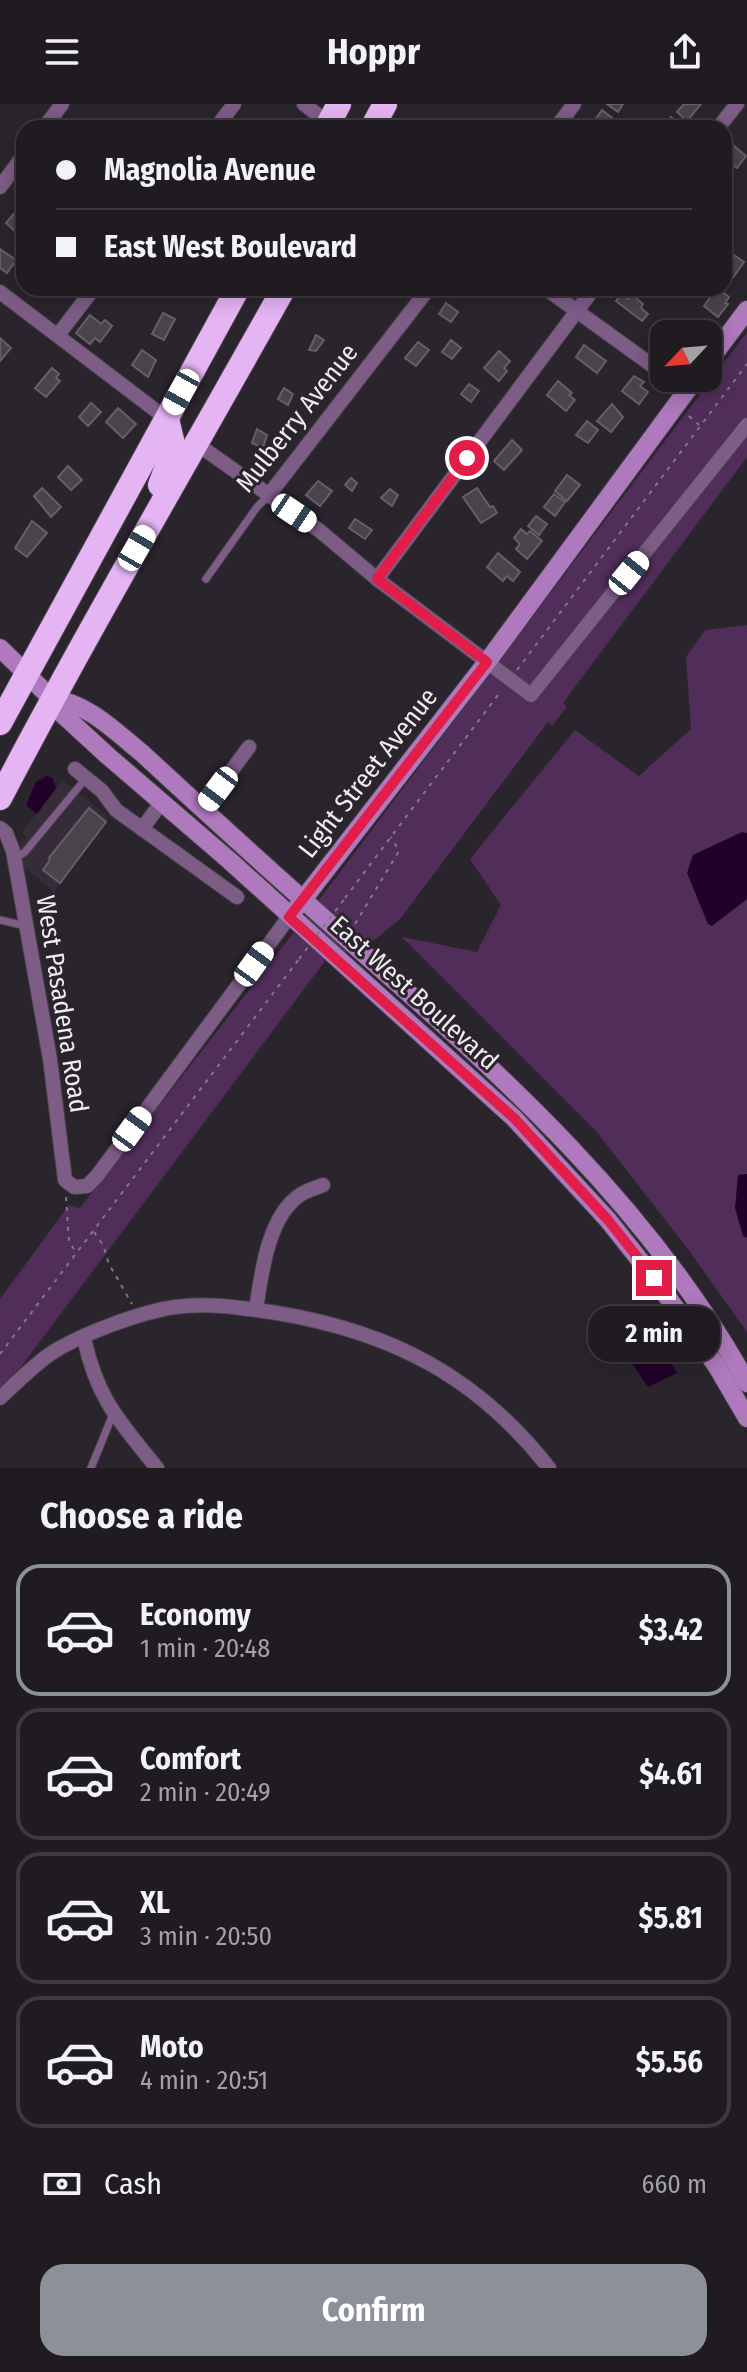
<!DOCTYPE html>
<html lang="en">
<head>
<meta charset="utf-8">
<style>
	body { margin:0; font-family:"Fira Sans Condensed",sans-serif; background:#28242a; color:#f1f3f6; height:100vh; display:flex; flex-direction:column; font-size:30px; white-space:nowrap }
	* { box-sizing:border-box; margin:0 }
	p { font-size:26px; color:#a2a1a5 }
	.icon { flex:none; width:44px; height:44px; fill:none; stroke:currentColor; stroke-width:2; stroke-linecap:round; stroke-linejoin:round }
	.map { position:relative; height:1364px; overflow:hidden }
	.sheet { display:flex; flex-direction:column; background:#201b21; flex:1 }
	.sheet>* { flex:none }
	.banner { position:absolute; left:16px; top:16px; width:716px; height:176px; border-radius:24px; box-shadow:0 4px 20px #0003,0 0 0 2px #3d393f; display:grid; align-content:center; height:176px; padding:0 40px; background:#201b21 }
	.needle { width:52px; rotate:244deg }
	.buttons { position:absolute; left:650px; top:216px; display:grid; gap:16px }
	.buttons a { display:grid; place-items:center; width:72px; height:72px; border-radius:16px; background:#201b21; box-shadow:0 4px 20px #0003,0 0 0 2px #3d393f; font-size:40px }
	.end { position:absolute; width:36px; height:36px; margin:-18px; border:10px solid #e11d48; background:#fff; box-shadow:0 0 0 4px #fff }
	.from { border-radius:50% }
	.bubble { position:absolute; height:56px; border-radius:24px; background:#201b21; box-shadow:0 4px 20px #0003,0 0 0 2px #3d393f; font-size:26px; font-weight:700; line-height:56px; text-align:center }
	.car { position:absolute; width:24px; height:48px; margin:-24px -12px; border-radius:10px; box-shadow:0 0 6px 2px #0007; background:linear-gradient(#fff 24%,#345 0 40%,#fff 0 76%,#345 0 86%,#fff 0) }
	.banner b { display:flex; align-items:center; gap:28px; height:76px; font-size:30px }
	.banner b+b { border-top:2px solid #3d393f }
	.banner i { width:20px; height:20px; background:#f1f3f6 }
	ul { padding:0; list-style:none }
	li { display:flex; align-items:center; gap:24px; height:132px; margin:0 16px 12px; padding:0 24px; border:4px solid #3d393f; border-radius:24px }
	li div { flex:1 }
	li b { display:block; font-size:30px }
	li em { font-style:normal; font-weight:700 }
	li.current { border-color:#8c9099 }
	li>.icon { width:72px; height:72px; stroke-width:1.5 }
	h2 { padding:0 40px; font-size:36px; line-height:96px }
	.pay { display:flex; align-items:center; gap:20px; height:88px; padding:0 40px; font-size:30px }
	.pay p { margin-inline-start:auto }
	.primary-button { display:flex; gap:16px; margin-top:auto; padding:16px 40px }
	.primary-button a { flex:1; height:92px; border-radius:24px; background:#8c9099; color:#fff; font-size:32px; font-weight:700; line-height:92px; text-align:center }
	header { display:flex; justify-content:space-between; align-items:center; height:104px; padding:0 40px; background:#201b21; font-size:36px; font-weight:700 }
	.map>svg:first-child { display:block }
	.built { fill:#362c39 }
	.green { fill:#502e59 }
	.water { fill:#21002a }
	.building { fill:#4a434c; stroke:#665f68; stroke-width:2 }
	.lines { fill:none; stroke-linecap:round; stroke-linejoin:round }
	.lane-casing { stroke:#464048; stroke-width:9 }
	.street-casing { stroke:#464048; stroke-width:16 }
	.secondary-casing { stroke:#464048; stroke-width:20 }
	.highway-casing { stroke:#464048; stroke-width:26 }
	.path { stroke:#7f7a81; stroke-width:2; stroke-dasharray:4 6; stroke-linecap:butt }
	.lane { stroke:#7d5c86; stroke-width:7 }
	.street { stroke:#7d5c86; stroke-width:14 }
	.secondary { stroke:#ae79bd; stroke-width:18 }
	.highway { stroke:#e5b4f3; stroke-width:24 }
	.path-bridge { stroke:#7f7a81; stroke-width:2; stroke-dasharray:4 6; stroke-linecap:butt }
	.route { stroke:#e11d48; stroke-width:10 }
	.labels { text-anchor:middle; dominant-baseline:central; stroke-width:6; stroke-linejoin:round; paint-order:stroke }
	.street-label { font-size:26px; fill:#f1edf2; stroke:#2a242c }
</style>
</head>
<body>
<header><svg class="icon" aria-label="menu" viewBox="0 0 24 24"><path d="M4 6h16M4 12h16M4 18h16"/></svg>Hoppr<svg class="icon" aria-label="share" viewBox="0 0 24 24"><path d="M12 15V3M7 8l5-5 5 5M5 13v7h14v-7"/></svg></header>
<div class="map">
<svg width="747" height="1364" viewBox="0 0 747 1364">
	<rect width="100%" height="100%" fill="#2a242c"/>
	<path class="built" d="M 63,676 L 108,713 L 54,788 L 27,765 L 22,765 L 21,736 L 28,734 L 22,728 Z"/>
	<g class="green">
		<path d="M 747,228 L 747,353 L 563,599 L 567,603 L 552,622 L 548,618 L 400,815 L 376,835 L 325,857 L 0,1291 L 0,1195 L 69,1101 L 80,1104 L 328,784 Z"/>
		<path d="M 747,521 L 747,1228 L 688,1145 L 596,1027 L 402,833 L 477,848 L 501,801 L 470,755 L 575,626 L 639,672 L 691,625 L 686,553 L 705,526 Z"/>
	</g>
	<g class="water">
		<path d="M 47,672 L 53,675 L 56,684 L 37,710 L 26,701 L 36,678 Z"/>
		<path d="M 742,728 L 747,729 L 747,795 L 712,822 L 708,820 L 687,769 L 693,751 Z"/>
		<path d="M 747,1070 L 747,1134 L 743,1132 L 735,1104 L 738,1071 Z"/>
		<path d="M 648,1218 L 677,1269 L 648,1283 L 614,1232 Z"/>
	</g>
	<g class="building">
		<path d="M 607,0 L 623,0 L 618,8 Z"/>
		<path d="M 684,0 L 701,0 L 687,17 L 677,8 Z"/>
		<path d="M 602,6 L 615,16 L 609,24 L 591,22 Z"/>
		<path d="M 671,13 L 682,22 L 681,24 L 663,24 Z"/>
		<path d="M 734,42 L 746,52 L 737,64 L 725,54 Z"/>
		<path d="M 19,104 L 24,108 L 24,127 L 20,132 L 6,119 Z"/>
		<path d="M 0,145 L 16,156 L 7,169 L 0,164 Z"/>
		<path d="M 727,146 L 744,158 L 732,175 L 724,168 L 724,150 Z"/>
		<path d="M 192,184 L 211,184 L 203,193 Z"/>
		<path d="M 717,184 L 729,193 L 725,199 L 728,200 L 718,213 L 704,202 Z"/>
		<path d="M 621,190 L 628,195 L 631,190 L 643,200 L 641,204 L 648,210 L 642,217 L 616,197 Z"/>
		<path d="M 446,199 L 458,208 L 451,218 L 439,210 Z"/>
		<path d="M 163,209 L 175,215 L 164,236 L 152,230 Z"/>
		<path d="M 90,211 L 101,220 L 105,216 L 112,222 L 100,238 L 95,234 L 90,240 L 76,229 Z"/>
		<path d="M 316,231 L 324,236 L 316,247 L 309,246 Z"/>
		<path d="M 0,234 L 11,244 L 0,257 Z"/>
		<path d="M 451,236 L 461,244 L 452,255 L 442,248 Z"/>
		<path d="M 418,238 L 429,246 L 416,262 L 405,254 Z"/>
		<path d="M 584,241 L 606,257 L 597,269 L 576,253 Z"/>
		<path d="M 142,246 L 156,256 L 148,273 L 132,261 Z"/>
		<path d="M 499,247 L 510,257 L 504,264 L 507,267 L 499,277 L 484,264 Z"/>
		<path d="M 52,264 L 59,270 L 56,274 L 60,277 L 46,293 L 35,284 Z"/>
		<path d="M 634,272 L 644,278 L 640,282 L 648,288 L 639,300 L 622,287 Z"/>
		<path d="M 558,277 L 572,289 L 569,291 L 575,296 L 566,307 L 547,291 Z"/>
		<path d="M 469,280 L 479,287 L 471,298 L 461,290 Z"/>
		<path d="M 284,284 L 293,290 L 288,301 L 278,295 Z"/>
		<path d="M 91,299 L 101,308 L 88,322 L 79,313 Z"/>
		<path d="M 612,300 L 623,313 L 611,328 L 597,317 Z"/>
		<path d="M 118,304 L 136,320 L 123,334 L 106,318 Z"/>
		<path d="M 587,317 L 598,326 L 588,339 L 576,331 Z"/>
		<path d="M 257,325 L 267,331 L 263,344 L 252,339 Z"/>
		<path d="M 512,336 L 522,346 L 504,366 L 494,357 Z"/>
		<path d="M 68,362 L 82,376 L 71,386 L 58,373 Z"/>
		<path d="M 567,371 L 580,381 L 567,397 L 555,387 Z"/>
		<path d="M 351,374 L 357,379 L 352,387 L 345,381 Z"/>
		<path d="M 318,377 L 332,387 L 320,402 L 306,391 Z"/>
		<path d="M 42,384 L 61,403 L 51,413 L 34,392 Z"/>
		<path d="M 477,384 L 490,403 L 493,402 L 497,409 L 481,419 L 463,393 Z"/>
		<path d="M 390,385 L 398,391 L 392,402 L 381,394 Z"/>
		<path d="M 554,390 L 565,398 L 555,412 L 544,403 Z"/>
		<path d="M 536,412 L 547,420 L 539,431 L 528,422 Z"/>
		<path d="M 355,415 L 372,426 L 365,435 L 349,424 Z"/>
		<path d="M 32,417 L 47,429 L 27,453 L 15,444 Z"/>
		<path d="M 521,425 L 527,430 L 530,427 L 542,437 L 527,455 L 516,445 L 520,440 L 514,434 Z"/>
		<path d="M 498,449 L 520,468 L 513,477 L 507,472 L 503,477 L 487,463 Z"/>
		<path d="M 89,704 L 106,718 L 60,779 L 43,766 L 50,756 L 49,754 Z"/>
	</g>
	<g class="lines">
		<defs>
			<g id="lane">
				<path d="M 206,475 L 257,403 L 268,392"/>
				<path d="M 14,755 L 25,748 L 86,674"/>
				<path d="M 0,816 L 26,822"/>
				<path d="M 91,1364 L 113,1310"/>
			</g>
			<g id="street">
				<path d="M 304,0 L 334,24"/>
				<path d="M 44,24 L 62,0"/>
				<path d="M 216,24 L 234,0"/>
				<path d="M 556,24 L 574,0"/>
				<path d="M 718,24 L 737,0"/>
				<path d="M 0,83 L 24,51"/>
				<path d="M 545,184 L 664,270"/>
				<path d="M 0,188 L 167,315"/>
				<path d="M 58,231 L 94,184"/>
				<path d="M 197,340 L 320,427 L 377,475 L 531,591 L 747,321"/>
				<path d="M 268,392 L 429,184"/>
				<path d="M 377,475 L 594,184"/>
				<path d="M 75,665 L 102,687 L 116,706 L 237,793"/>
				<path d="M 203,705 L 249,643"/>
				<path d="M 0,724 L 6,729 L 13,747 L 50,955 L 65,1076 L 74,1083 L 87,1082 L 97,1072 L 289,813"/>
				<path d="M 142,725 L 161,699"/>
				<path d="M 256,1206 C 261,1171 268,1112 300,1091 C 307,1086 316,1084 323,1081"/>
				<path d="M 84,1234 C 97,1295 119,1317 157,1364"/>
				<path d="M 0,1294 C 16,1279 32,1263 50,1250 C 79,1231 140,1208 175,1203 C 209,1198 243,1204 277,1209 C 391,1228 477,1272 549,1364"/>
			</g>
			<g id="secondary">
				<path d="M 708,258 L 747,206"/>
				<path d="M 0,544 L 52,595 L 59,607 L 108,652 L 230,757 L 514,1014 L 608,1116 L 654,1174 L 716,1261 L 747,1314"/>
				<path d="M 52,595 C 87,598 117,629 143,650 C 213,715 283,778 354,841 C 502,971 651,1104 747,1279"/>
				<path d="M 298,802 L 487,558 L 696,274"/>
			</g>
			<g id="highway">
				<path d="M 326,24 L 339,0"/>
				<path d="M 372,24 L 385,0"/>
				<path d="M 160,381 L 174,344 L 167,315"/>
				<path d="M 0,619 L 238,184"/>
				<path d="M 0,694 C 90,522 189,354 284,184"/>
			</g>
		</defs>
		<use href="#lane" class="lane-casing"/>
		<use href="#street" class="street-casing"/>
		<use href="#secondary" class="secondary-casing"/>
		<use href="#highway" class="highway-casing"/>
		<g class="path">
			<path d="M 689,312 L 699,321"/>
			<path d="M 517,566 L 747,260"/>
			<path d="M 345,794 L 501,587"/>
			<path d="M 355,820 L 399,747 L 391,733"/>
			<path d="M 66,1093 L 69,1138 L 76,1148"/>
			<path d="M 94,1128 L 103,1141 L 109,1160 L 132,1200"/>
			<path d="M 0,1250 L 299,855"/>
		</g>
		<use href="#lane" class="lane"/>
		<use href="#street" class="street"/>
		<use href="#secondary" class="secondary"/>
		<use href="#highway" class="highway"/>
		<path class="path-bridge" d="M 299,855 L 345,794"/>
	</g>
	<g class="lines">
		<path class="route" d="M 467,354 L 377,475 L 487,558 L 289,813 L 514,1014 L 608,1116 L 654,1174"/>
	</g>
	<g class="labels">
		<g class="street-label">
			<text transform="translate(297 314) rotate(-52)">Mulberry Avenue</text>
			<text transform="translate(368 669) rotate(-52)">Light Street Avenue</text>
			<text transform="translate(414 889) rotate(42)">East West Boulevard</text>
			<text transform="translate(62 900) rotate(81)">West Pasadena Road</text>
		</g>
	</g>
</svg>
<div class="buttons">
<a><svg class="needle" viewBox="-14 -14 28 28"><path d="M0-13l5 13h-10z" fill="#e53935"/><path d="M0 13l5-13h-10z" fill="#a2a1a5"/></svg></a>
</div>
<i class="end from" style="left:467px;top:354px"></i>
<i class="end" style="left:654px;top:1174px"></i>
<div class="bubble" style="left:588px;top:1202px;width:132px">2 min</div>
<i class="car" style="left:181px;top:288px;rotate:209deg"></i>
<i class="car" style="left:294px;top:409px;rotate:124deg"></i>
<i class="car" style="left:137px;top:444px;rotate:30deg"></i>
<i class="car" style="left:629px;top:469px;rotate:39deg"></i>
<i class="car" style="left:218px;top:685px;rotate:217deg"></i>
<i class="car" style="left:254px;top:860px;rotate:36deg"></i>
<i class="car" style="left:132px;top:1025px;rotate:36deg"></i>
<div class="banner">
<b><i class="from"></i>Magnolia Avenue</b>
<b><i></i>East West Boulevard</b>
</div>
</div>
<section class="sheet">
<h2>Choose a ride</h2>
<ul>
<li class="current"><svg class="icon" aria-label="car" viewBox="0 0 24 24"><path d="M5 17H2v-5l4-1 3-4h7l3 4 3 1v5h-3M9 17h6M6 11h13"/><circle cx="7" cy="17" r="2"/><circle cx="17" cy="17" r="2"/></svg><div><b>Economy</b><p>1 min · 20:48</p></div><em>$3.42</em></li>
<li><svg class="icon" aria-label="car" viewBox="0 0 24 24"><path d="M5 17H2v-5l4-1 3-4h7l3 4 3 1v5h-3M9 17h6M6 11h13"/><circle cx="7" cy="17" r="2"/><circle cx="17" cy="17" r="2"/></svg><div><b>Comfort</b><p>2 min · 20:49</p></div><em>$4.61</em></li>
<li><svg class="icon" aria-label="car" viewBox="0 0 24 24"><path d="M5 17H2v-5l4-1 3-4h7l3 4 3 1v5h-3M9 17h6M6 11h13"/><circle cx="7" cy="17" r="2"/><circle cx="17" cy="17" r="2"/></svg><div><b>XL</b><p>3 min · 20:50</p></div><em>$5.81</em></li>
<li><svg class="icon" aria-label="car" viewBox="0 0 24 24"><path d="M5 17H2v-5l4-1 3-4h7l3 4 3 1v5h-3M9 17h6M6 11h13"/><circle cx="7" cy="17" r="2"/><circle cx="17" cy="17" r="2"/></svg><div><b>Moto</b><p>4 min · 20:51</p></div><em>$5.56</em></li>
</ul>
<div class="pay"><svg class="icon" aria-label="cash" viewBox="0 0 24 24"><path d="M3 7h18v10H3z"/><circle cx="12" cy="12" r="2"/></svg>Cash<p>660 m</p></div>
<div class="primary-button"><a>Confirm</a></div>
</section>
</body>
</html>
